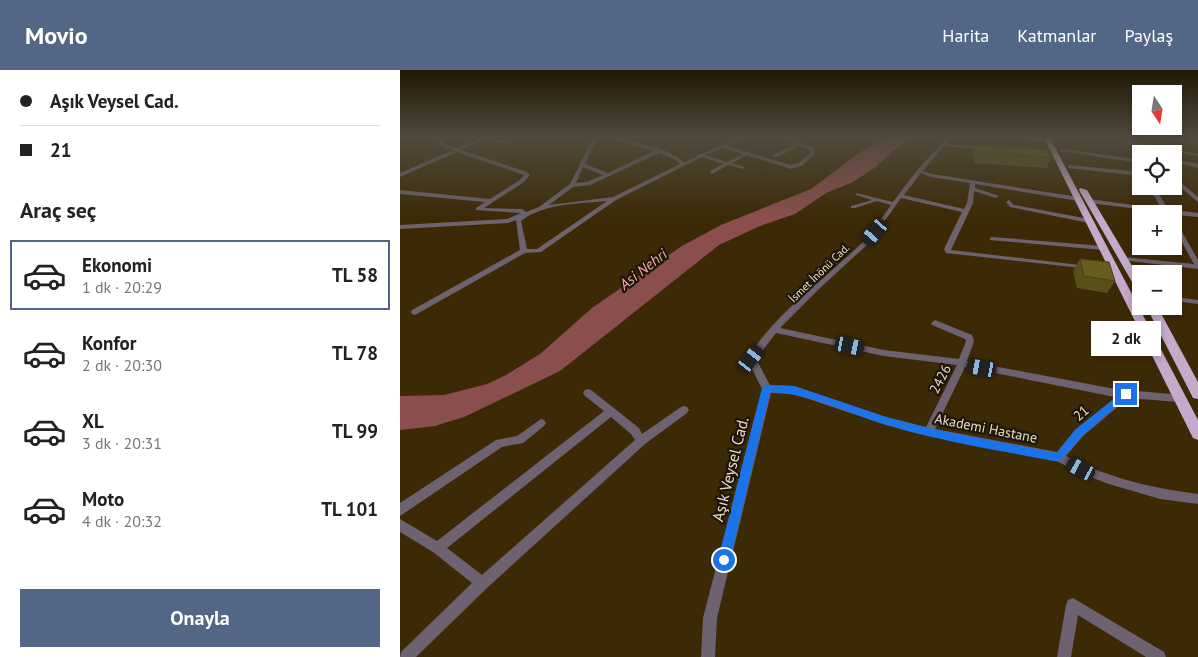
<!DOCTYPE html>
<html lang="tr">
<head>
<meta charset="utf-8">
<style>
	body { margin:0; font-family:"PT Sans",sans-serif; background:#f6f6f6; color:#222; height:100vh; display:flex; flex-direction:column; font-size:19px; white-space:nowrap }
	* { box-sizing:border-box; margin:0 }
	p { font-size:16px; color:#767676 }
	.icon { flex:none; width:28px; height:28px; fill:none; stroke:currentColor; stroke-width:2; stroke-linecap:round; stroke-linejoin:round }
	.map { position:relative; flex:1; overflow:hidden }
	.details { display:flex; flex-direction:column; background:#fff; width:400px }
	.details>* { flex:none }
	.banner { display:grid; align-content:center; height:110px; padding:0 20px; background:#fff }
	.needle { width:32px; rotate:168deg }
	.fabs { position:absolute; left:732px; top:15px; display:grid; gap:10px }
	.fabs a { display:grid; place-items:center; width:50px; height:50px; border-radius:0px; background:#fff; box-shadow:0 2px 8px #0003; font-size:25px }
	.end { position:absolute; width:22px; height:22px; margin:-11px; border:6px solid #1a73e8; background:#fff; box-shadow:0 0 0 2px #fff }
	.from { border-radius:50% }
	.bubble { position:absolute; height:35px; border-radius:0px; background:#fff; box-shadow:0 2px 8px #0003; font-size:16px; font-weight:700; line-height:35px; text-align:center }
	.car { position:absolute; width:15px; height:30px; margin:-15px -8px; border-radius:6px; box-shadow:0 0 4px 1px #0007; background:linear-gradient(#222 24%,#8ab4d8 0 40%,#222 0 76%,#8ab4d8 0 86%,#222 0) }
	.banner b { display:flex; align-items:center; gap:18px; height:48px; font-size:19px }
	.banner b+b { border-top:1px solid #e0e0e0 }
	.banner i { width:12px; height:12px; background:#222 }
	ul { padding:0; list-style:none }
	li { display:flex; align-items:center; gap:15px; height:70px; margin:0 10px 8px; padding:0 10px; border:2px solid transparent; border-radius:0px }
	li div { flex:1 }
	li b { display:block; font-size:19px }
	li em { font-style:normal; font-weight:700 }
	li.selected { border-color:#536685 }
	li>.icon { width:45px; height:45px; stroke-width:1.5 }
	h2 { padding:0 20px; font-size:22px; line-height:60px }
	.primary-button { display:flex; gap:10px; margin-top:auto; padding:10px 20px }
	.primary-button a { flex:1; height:58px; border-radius:0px; background:#536685; color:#fff; font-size:20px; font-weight:700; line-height:58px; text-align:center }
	header { display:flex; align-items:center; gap:30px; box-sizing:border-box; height:70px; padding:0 25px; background:#536685; color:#fff }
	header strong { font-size:24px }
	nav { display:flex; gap:28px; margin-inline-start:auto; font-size:18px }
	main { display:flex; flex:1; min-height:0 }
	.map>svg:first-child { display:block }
	.water { fill:#8b4e4e }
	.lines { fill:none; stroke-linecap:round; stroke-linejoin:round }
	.minor { fill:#6d6270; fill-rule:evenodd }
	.highway { fill:#c5aacb; fill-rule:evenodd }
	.wall { fill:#58501b }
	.building { fill:#665d1f; stroke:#474116 }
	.route { fill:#1a73e8 }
	.labels { text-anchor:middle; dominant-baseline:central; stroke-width:4.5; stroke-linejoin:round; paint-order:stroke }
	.far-street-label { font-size:11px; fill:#e8ddcb; stroke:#1d1507 }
	.street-label { font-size:14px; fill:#e8ddcb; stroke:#1d1507 }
	.water-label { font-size:15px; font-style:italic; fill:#f7abaa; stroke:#1d1507 }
	.near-street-label { font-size:16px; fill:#e8ddcb; stroke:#1d1507 }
</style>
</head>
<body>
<header>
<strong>Movio</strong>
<nav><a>Harita</a><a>Katmanlar</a><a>Paylaş</a></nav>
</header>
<main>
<section class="details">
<div class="banner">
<b><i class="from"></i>Aşık Veysel Cad.</b>
<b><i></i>21</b>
</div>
<h2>Araç seç</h2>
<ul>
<li class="selected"><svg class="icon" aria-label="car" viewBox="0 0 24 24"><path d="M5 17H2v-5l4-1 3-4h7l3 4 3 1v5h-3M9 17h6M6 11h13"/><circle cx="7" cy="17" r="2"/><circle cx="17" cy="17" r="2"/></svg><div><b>Ekonomi</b><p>1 dk · 20:29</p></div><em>TL 58</em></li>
<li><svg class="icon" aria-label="car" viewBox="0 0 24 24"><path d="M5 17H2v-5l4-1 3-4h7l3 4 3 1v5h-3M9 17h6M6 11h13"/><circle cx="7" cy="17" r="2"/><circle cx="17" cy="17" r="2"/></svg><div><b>Konfor</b><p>2 dk · 20:30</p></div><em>TL 78</em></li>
<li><svg class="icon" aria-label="car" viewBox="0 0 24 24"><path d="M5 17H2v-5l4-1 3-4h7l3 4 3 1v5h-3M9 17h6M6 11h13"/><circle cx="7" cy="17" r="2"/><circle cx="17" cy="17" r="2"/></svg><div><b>XL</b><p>3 dk · 20:31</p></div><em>TL 99</em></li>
<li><svg class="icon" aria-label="car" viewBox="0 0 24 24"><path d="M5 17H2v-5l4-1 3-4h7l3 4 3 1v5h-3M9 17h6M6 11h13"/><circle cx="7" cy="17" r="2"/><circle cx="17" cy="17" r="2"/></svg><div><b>Moto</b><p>4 dk · 20:32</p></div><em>TL 101</em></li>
</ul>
<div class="primary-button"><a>Onayla</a></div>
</section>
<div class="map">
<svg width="798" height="587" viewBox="0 0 798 587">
	<rect width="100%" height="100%" fill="#3c2a07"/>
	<path class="water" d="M 491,66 L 514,66 L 493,81 L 476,97 L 453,112 L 426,123 L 395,144 L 360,156 L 319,175 L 160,301 L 64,347 L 35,356 L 0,360 L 0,326 L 44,325 L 87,314 L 106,305 L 140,284 L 192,238 L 282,176 L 321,155 L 411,119 L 463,80 Z"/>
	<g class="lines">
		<g class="minor">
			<path d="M 33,66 L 37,66 L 47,75 L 57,78 L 86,66 L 91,66 L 89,68 L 109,72 L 109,73 L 107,74 L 85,69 L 61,80 L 127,102 L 130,105 L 124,112 L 84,138 L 122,139 L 126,142 L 139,137 L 170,114 L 194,66 L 198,66 L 185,94 L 208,103 L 254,81 L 202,66 L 208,66 C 231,72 266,76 284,92 L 298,86 L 298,84 L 302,84 L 343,66 L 348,66 L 327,76 L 391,95 L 399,93 L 410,83 L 410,80 L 400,76 L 377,87 L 373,87 L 373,85 L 396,74 L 385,69 L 370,69 L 358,66 L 386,67 L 414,78 L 415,83 L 403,95 L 391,99 L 347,85 L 332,93 L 344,97 L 344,99 L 328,95 L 312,104 L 310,103 L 310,101 L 323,94 L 302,87 L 216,130 L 141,182 L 125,183 L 15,245 L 12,244 L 11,242 L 12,240 L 120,180 L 116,150 L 108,153 L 0,159 L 0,155 L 107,149 L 121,143 L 76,140 L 76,138 L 85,132 L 0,124 L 0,120 L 90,129 L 120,110 L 124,105 L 57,82 L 0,107 L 0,103 L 53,80 L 43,77 ZM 323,78 L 343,84 L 327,92 L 306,85 ZM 259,83 L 276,90 L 280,94 L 213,127 L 149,135 L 173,117 L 190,115 ZM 183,97 L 203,105 L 187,112 L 176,113 ZM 207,131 L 137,179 L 127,179 L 121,151 C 144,133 178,134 207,131 Z"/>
			<path d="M 549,66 L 553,66 L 547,74 L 584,77 L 586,78 L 584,79 L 544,76 L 523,101 L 532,104 L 678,127 L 681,129 L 678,131 L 575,114 L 575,118 L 599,126 L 596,128 L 574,121 L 573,133 L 551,180 L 688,196 L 692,198 L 690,199 L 546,183 L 544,179 L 562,142 L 501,128 L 469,173 L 420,218 L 380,258 L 484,280 L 559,289 L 566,271 L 565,269 L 532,255 L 531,253 L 535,250 L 572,265 L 574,271 L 567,291 L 715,319 L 782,325 L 784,328 L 782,331 L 779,332 L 728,328 L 683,366 L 666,386 C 707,408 753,418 798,424 L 798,434 L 760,429 L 709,414 L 677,402 L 657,391 L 528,366 L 486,355 L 394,324 L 371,323 L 317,548 L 315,587 L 301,587 L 303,548 L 362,319 L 347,289 C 376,242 424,210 463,172 C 474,162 482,147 491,135 L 477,131 L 455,138 L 451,138 L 451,136 L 472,130 L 456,125 L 456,123 L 493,132 L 517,100 ZM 521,103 L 531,107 L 570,113 L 567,133 L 564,139 L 504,125 ZM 376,263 L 484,286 L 557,295 L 526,357 L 486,347 L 394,316 L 370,315 L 356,289 ZM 565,297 L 715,327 L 716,327 L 675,360 L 657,382 L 535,359 Z"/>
			<path d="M 577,66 L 648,70 L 650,71 L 648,72 L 579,67 Z"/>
			<path d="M 721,66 L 726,66 L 733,72 L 798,84 L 798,86 L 739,75 L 749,84 C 740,84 735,75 726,73 L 727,71 Z"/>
			<path d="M 755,66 L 764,66 L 798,72 L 798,74 L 757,67 Z"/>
			<path d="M 662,79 L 741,90 L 741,93 L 660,81 L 660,80 Z"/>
			<path d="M 774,89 L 798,94 L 798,98 L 774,92 Z"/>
			<path d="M 670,95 L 741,102 L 741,106 L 668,98 L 668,96 Z"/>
			<path d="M 774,107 L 798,127 L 798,132 L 774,112 Z"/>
			<path d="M 748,116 L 754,116 L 768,139 L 798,143 L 798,147 L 765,144 L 764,142 L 689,133 L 686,131 L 689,129 L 762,139 Z"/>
			<path d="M 609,130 L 614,135 L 689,149 L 692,151 L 689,153 L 610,137 L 606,132 Z"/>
			<path d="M 774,151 L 777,153 L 798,190 L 798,199 L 721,190 L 721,188 L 723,187 L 794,194 L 774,158 Z"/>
			<path d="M 592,167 L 703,176 L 706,178 L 703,180 L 590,170 L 590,168 Z"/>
			<path d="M 774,227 L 798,230 L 798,234 L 774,231 Z"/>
			<path d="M 188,319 L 191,320 L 239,358 L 242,364 L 281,337 L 284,336 L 287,337 L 289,340 L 287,343 L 245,374 L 87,518 L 16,587 L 0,587 L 1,582 L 72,513 L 33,482 L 0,462 L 0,449 L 37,471 L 204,341 L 185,326 L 183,323 L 185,320 ZM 211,347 L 231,364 L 235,370 L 82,505 L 47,478 Z"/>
			<path d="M 141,349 L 144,350 L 146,353 L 144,356 L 123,373 L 102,377 L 0,446 L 0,433 L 96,370 L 117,366 Z"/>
			<path d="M 673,528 L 764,582 L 766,587 L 746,587 L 678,545 L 671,587 L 657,587 L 666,535 L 668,530 Z"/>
		</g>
		<g class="highway">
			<path d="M 643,66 L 649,66 L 798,350 L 798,370 L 793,368 Z"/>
			<path d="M 680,118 L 687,120 L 741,211 L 741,222 L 736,219 L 679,120 Z"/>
			<path d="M 746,236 L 757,236 L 798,312 L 798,329 L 793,328 Z"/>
		</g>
	</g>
	<g class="wall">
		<path d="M 575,75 L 651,87 L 647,98 L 574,93 L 572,85 Z"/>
		<path d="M 680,189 L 715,211 L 707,223 L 677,218 L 673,201 Z"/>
	</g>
	<g class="building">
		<path d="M 575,75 L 647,79 L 651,87 L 577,83 Z"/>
		<path d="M 680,189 L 709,192 L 715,211 L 684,206 Z"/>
	</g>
	<linearGradient id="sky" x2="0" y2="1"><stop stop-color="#211704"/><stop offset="0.45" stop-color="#504a3c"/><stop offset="1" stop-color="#504a3c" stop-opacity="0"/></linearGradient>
	<rect width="798" height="148" fill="url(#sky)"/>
	<path class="route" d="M 367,315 L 394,316 L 486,347 L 528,358 L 657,383 L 675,360 L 723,322 L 729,322 L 730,324 L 682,366 L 659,392 C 602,381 543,372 487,355 C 448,343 411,324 370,322 L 330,490 L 324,496 L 318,490 L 362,318 Z"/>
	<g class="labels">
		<g class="far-street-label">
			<text transform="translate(419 203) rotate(-44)">İsmet İnönü Cad.</text>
		</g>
		<g class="street-label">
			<text transform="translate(540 309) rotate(-63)">2426</text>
			<text transform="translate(681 343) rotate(-42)">21</text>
			<text transform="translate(586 358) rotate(11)">Akademi Hastane</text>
		</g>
		<g class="water-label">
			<text transform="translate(243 199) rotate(-38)">Asi Nehri</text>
		</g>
		<g class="near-street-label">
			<text transform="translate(330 399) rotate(-76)">Aşık Veysel Cad.</text>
		</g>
	</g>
</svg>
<div class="fabs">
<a><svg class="needle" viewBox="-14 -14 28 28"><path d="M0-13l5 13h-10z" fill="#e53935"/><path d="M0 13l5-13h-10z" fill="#767676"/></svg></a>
<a><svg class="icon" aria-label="locate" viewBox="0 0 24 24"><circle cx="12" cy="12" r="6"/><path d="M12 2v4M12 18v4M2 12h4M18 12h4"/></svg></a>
<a>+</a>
<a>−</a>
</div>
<i class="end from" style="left:324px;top:490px"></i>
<i class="end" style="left:726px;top:324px"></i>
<div class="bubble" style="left:691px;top:251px;width:70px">2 dk</div>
<i class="car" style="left:475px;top:162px;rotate:221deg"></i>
<i class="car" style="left:450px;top:276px;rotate:102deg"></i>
<i class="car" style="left:351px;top:289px;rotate:39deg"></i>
<i class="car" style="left:582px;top:298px;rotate:280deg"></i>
<i class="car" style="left:681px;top:399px;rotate:298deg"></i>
</div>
</main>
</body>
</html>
